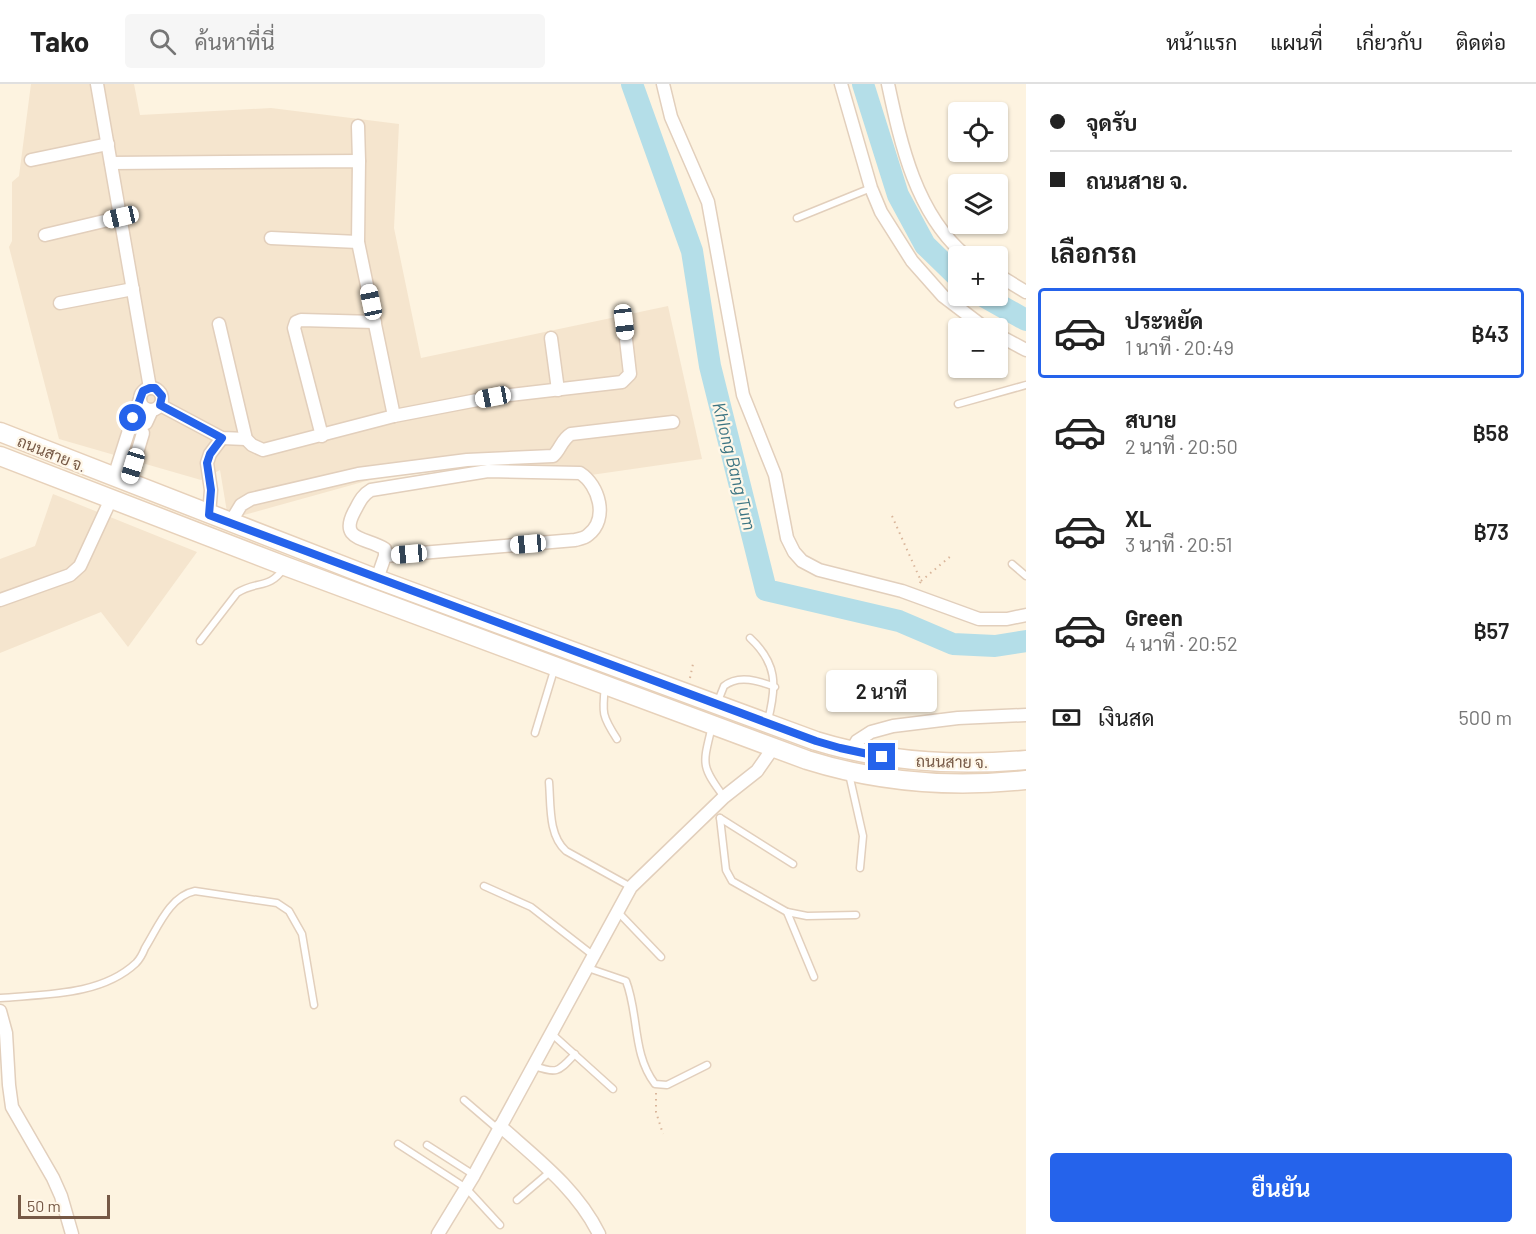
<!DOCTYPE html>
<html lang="th">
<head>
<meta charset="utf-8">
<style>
	body { margin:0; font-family:Barlow,Sarabun,sans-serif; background:#f6f6f6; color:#222; height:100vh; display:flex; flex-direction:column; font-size:22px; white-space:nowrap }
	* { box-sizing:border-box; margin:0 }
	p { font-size:20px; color:#767676 }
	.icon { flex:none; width:33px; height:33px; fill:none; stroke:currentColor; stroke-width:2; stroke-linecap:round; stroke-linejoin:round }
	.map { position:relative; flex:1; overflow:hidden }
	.drawer { display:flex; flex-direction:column; background:#fff; width:510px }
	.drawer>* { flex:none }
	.guide { display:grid; align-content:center; height:132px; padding:0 24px; background:#fff }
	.buttons { position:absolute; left:948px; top:18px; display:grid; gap:12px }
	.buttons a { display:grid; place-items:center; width:60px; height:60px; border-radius:6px; background:#fff; box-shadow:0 2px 4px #0004; font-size:30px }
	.scale { position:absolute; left:18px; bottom:15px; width:92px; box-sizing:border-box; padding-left:6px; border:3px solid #765946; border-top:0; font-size:16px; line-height:21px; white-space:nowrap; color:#765946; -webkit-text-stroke:4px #fff7e8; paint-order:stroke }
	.end { position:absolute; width:27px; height:27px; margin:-14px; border:8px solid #2563eb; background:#fff; box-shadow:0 0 0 3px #fff }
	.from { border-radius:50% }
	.bubble { position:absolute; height:42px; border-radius:6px; background:#fff; box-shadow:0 2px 4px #0004; font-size:20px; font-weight:600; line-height:42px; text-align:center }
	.car { position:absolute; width:18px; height:36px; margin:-18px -9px; border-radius:8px; box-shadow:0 0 4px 2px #0007; background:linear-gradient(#fff 24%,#345 0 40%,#fff 0 76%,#345 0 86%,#fff 0) }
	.guide b { display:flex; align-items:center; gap:21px; height:57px; font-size:22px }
	.guide b+b { border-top:2px solid #e0e0e0 }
	.guide i { width:15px; height:15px; background:#222 }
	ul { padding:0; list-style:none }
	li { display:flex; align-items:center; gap:18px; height:90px; margin:0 12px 9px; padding:0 12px; border:3px solid transparent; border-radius:6px }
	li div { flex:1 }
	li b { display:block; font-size:22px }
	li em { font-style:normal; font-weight:600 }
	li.current { border-color:#2563eb }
	li>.icon { width:54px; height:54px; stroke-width:1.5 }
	h2 { padding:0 24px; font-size:27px; line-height:72px }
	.pay { display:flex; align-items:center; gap:15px; height:66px; padding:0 24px; font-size:22px }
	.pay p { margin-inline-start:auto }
	.action { display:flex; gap:12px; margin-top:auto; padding:12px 24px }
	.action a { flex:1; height:69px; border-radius:6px; background:#2563eb; color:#fff; font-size:24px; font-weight:600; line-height:69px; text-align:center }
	header { display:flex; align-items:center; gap:36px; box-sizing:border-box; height:84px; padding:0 30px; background:#fff; border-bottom:2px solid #e0e0e0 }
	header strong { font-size:28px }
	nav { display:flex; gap:33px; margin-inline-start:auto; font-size:21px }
	.search { width:420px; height:54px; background:#f6f6f6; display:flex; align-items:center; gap:15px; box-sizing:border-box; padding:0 21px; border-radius:6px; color:#767676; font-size:22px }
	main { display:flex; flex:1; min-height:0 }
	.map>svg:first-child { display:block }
	.residential { fill:#f5e5ce }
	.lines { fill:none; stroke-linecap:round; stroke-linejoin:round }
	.river { stroke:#b4dee8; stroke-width:22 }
	.service-casing { stroke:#e2cfbc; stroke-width:9 }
	.minor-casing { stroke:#e2cfbc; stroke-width:15 }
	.secondary-casing { stroke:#e7d1ba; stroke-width:21 }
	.path { stroke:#d9b59a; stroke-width:2; stroke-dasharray:1.5 4.5; stroke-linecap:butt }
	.service { stroke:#fff; stroke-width:6 }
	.minor { stroke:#fff; stroke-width:12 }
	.secondary { stroke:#fff; stroke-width:18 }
	.route { stroke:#2563eb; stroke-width:8 }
	.labels { text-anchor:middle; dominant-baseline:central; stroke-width:4.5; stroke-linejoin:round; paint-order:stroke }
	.street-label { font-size:16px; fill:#765946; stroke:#fff7e8 }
	.water-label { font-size:18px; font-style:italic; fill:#3c7583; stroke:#fff7e8 }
</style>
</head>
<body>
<header>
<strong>Tako</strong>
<div class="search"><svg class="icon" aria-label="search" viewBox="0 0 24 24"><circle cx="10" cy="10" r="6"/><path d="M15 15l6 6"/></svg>ค้นหาที่นี่</div>
<nav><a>หน้าแรก</a><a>แผนที่</a><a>เกี่ยวกับ</a><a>ติดต่อ</a></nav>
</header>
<main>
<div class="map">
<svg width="1026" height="1150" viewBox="0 0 1026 1150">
	<rect width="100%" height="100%" fill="#fdf3e0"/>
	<g class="residential">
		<path d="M 31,0 L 134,0 L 140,31 L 271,24 L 399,40 L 394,144 L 421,274 L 668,222 L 702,375 L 591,391 L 568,383 L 486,382 L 377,394 L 244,431 L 227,428 L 220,386 L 201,396 L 59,355 L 9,163 L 12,157 L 12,98 L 19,92 Z"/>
		<path d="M 53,410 L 197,468 L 128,563 L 101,528 L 0,569 L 0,475 L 35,462 Z"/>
	</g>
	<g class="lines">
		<g class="river">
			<path d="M 632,0 L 692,167 L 710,282 L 766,506 L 899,537 L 953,560 L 995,562 L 1026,557"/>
			<path d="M 863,0 L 898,111 L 925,161 L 958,193"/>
			<path d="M 983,212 L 1026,236"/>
		</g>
		<defs>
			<g id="service">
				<path d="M 797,134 L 871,104"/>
				<path d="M 958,320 L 1026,301"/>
				<path d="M 1012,480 L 1026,492"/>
				<path d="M 750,554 C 777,579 777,601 768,636"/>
				<path d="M 200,557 L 237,509 C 257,496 269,506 284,484"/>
				<path d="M 605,602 C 602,629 602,632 617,655"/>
				<path d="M 718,617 L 724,602 C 739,590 759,597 775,603"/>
				<path d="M 712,642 C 703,680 700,681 724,713"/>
				<path d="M 535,649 L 555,583"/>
				<path d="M 849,690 L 863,752 L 860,784"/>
				<path d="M 549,698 C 551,721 548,751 566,767 L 631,803"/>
				<path d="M 720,734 L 726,786 L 732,797 L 787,828 L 807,832 L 856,831"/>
				<path d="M 720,734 L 793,780"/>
				<path d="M 484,802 L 531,823 L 594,872"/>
				<path d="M 617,827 L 661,873"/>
				<path d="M 787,828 L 814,893"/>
				<path d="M 588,884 L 626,897 C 639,930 632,970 655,1000 L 667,1001 L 707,981"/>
				<path d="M 0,914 C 44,910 101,912 136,879 C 140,875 143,869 145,864 C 158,843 170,812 195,807 L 277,819 L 289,827 L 302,850 L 314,921"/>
				<path d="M 552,950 L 613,1005"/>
				<path d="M 534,982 C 558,990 558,988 575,970"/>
				<path d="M 464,1016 L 499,1046"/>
				<path d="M 398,1060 L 466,1104 L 500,1141"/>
				<path d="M 427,1061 L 474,1091"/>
				<path d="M 517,1116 L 551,1087"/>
			</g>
			<g id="minor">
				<path d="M 97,0 L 150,304"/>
				<path d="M 663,0 L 671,33 L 708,118 L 743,311 L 775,391 L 787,454 L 794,468 L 802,477 L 819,486 L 902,507 L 979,535 L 1007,535 L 1026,531"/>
				<path d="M 841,0 L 871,104 L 881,128 L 912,177 L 943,212 L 985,244"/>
				<path d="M 888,0 C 901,61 916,130 966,172"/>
				<path d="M 358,42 L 359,77"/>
				<path d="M 31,76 L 108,60"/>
				<path d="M 111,79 L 359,77 L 358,158 L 394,332"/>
				<path d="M 45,151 L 121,133"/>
				<path d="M 271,154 L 358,158"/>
				<path d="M 998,191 L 1026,208"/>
				<path d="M 60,219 L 133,205"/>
				<path d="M 219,240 L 246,355 L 252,361 L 263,366 L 394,332 L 493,313 L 622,298 L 630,290 L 624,238"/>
				<path d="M 998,251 L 1026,266"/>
				<path d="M 551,254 L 558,306"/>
				<circle cx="151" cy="315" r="11"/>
				<path d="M 160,321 L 222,354 L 246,355"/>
				<path d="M 133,334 L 140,315"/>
				<path d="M 146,339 L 152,326"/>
				<path d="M 322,352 L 294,244 L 296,238 L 301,236 L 375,238"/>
				<path d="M 114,393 L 130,343"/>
				<path d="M 128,399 L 143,349"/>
				<path d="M 209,431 L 211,406 L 207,379 L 210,370 L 222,354"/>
				<path d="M 230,439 L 241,421 L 251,415 L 358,390 L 467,376 L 553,372 C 561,365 561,356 571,350 L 673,338"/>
				<path d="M 377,495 L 385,472 L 385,465 C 366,453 339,457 354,428 C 359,419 362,411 371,406 L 488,387 L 580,389 C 599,401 609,435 588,451 C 585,454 579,455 575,456 L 385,472"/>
				<path d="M 0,516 L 70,491 L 80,482 L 111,415"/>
				<path d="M 851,667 L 857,657 L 871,648 L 893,642 L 958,634 L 1026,631"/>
				<path d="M 0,927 L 6,949 L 9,1001 L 12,1023 L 53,1094 L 61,1112 L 72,1150"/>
				<path d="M 500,1042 C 537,1075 577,1105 599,1150"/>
				<path d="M 438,1150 L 474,1091 L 631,803 L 724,713 L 757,687 L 773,664"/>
			</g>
			<g id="secondary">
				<path d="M 0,348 L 377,495 L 816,657 C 884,678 955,682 1026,676"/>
				<path d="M 0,372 L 285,482 L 807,676 C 877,698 953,704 1026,696"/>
			</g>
		</defs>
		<use href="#service" class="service-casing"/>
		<use href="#minor" class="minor-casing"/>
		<use href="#secondary" class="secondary-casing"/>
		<g class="path">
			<path d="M 892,432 L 921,497 L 919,501"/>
			<path d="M 921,497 L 952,471"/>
			<path d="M 690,594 L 693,580"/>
			<path d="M 656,1009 L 656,1028 L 663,1050"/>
		</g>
		<use href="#service" class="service"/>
		<use href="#minor" class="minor"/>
		<use href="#secondary" class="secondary"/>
	</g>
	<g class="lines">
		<path class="route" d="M 133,334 L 143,307 L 150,304 L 155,304 L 162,312 L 160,321 L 222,354 L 210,370 L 207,379 L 211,406 L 209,431 L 816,657 L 840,664 L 882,673"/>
	</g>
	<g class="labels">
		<g class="street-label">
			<text transform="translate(52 369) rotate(22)">ถนนสาย จ.</text>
			<text transform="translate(952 677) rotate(1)">ถนนสาย จ.</text>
		</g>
		<g class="water-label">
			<text transform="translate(735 382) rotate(76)">Khlong Bang Tum</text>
		</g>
	</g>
</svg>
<div class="buttons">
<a><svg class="icon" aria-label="locate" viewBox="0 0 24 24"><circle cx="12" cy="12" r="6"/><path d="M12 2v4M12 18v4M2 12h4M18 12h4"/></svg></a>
<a><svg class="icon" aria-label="layers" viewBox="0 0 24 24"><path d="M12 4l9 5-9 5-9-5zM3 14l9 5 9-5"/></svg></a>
<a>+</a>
<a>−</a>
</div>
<div class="scale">50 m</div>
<i class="end from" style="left:133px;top:334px"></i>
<i class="end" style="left:882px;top:673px"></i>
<div class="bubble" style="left:826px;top:586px;width:111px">2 นาที</div>
<i class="car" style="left:121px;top:133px;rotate:257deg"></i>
<i class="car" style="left:371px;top:218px;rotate:348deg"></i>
<i class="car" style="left:624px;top:238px;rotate:173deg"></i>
<i class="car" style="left:493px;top:313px;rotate:259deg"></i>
<i class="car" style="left:133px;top:382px;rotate:197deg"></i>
<i class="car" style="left:528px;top:460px;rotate:265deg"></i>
<i class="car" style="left:409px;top:470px;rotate:265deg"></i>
</div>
<section class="drawer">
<div class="guide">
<b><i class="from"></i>จุดรับ</b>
<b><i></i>ถนนสาย จ.</b>
</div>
<h2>เลือกรถ</h2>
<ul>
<li class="current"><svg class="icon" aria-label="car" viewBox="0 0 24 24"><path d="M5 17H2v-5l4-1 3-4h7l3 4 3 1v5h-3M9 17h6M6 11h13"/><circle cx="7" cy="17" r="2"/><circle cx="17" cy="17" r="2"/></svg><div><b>ประหยัด</b><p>1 นาที · 20:49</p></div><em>฿43</em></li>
<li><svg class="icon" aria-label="car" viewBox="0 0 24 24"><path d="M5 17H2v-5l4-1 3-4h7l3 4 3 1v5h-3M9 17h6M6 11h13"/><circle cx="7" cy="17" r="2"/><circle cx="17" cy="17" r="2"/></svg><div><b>สบาย</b><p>2 นาที · 20:50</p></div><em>฿58</em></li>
<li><svg class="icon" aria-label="car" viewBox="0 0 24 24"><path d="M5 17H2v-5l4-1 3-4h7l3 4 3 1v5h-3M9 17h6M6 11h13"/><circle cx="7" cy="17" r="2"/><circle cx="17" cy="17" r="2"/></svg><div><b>XL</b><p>3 นาที · 20:51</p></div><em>฿73</em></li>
<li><svg class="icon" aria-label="car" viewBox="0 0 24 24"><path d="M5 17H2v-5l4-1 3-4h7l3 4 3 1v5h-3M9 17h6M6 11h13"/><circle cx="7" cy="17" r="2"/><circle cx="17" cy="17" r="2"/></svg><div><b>Green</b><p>4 นาที · 20:52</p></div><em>฿57</em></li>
</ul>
<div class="pay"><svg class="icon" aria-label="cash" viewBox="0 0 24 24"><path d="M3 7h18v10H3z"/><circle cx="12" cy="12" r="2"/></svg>เงินสด<p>500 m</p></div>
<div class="action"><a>ยืนยัน</a></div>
</section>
</main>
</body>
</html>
